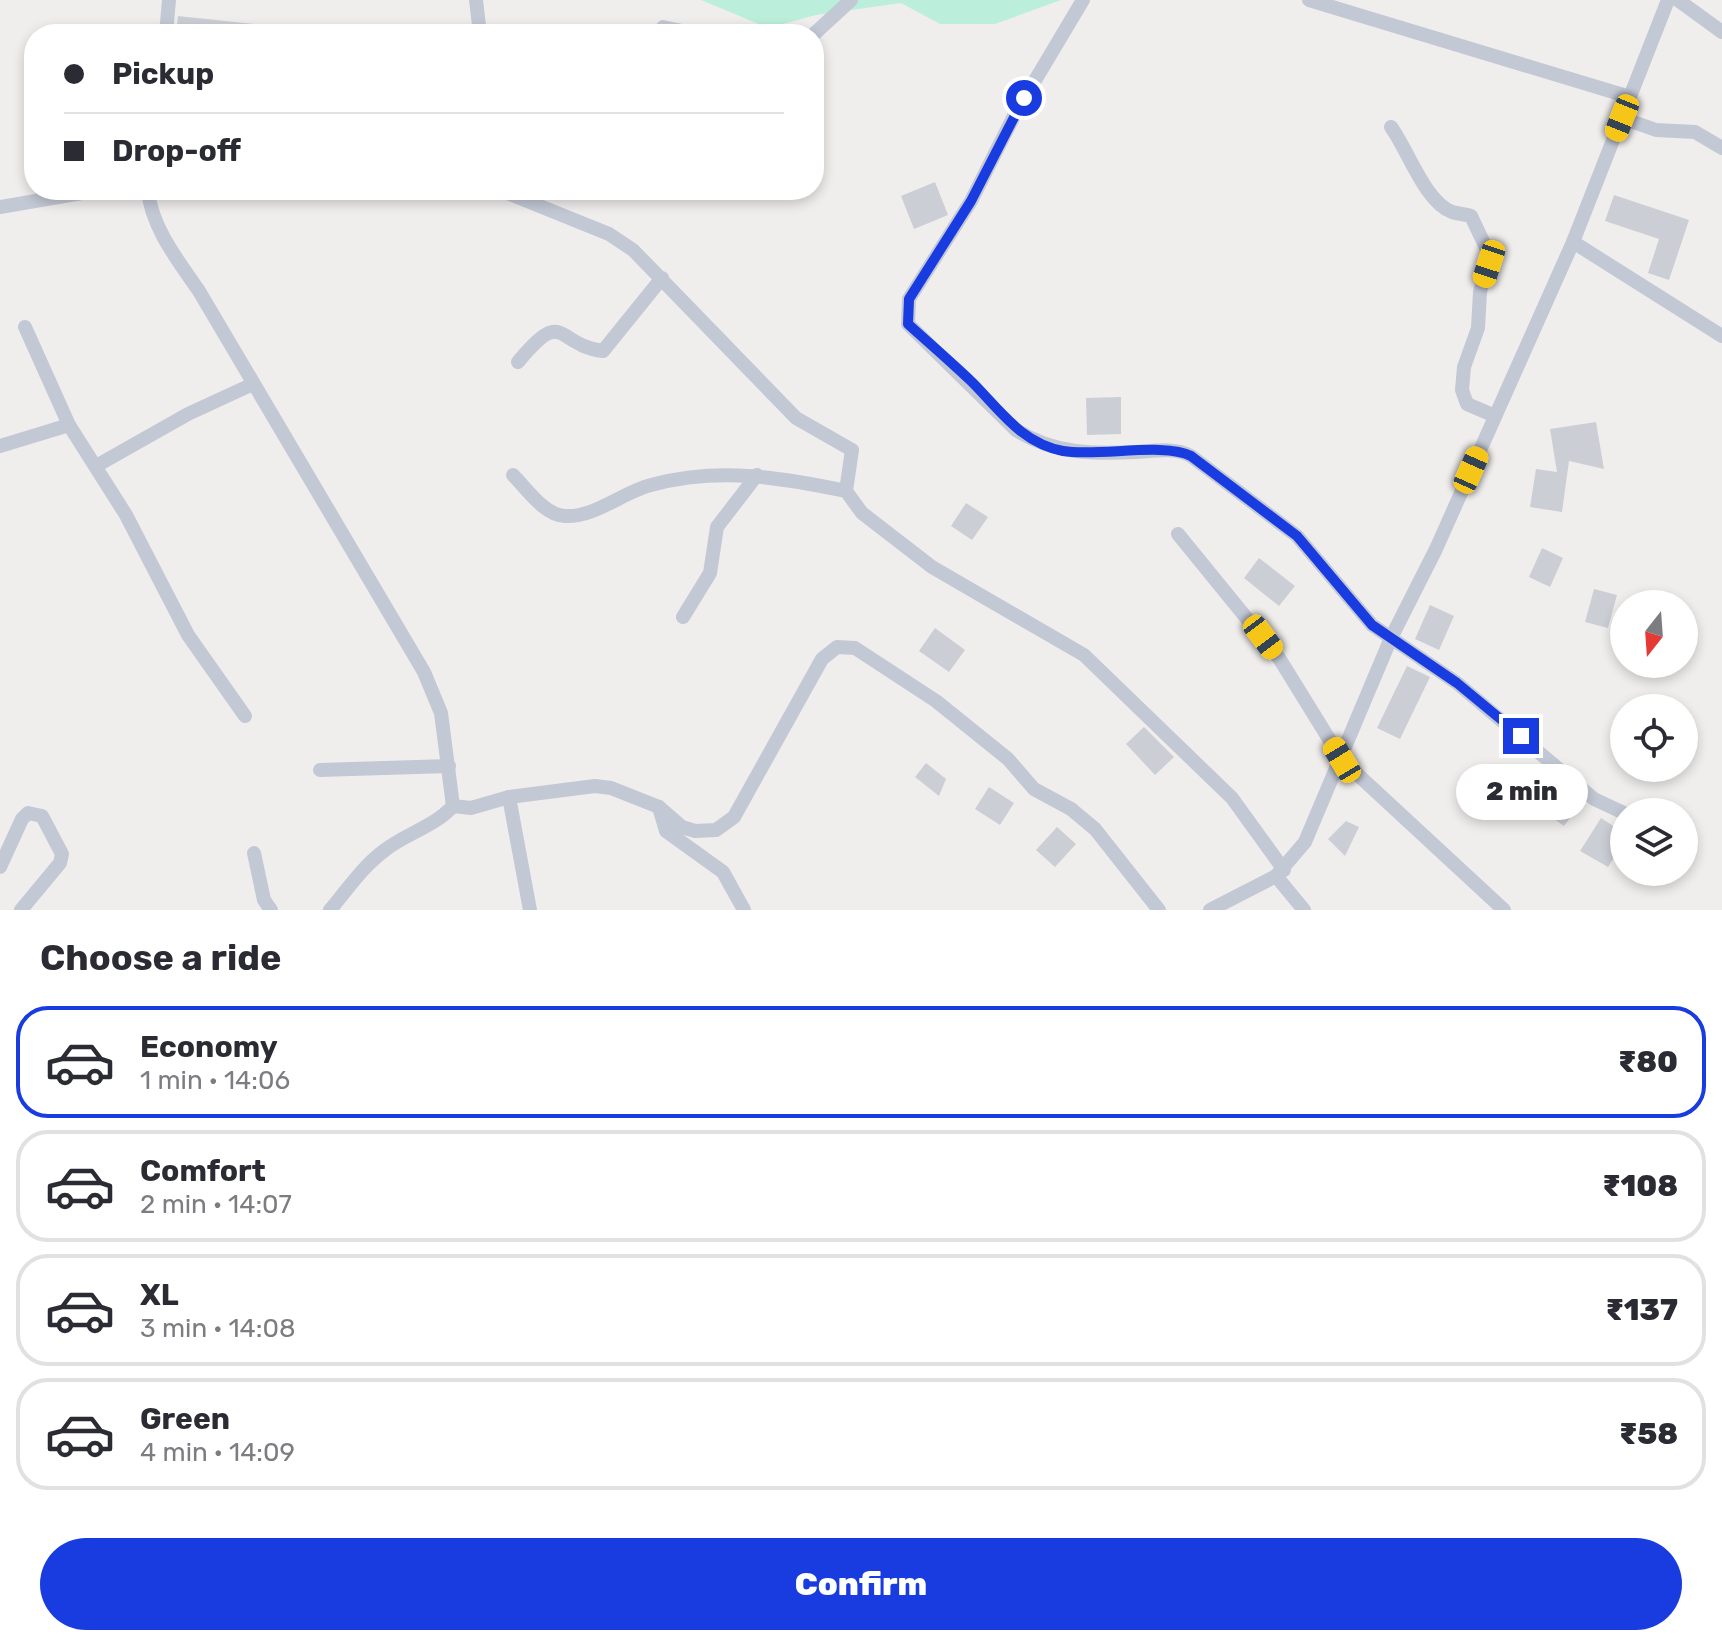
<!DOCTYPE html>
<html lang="en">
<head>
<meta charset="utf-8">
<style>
	body { margin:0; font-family:Rubik,sans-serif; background:#f2f2f3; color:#2b2b33; height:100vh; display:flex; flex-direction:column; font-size:30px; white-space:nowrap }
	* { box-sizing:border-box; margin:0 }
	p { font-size:26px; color:#7c7c81 }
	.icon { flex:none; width:44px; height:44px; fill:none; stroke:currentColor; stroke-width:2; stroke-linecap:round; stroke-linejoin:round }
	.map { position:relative; height:910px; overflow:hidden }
	.sheet { display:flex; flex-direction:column; background:#fff; flex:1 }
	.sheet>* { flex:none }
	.guide { position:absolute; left:24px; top:24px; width:800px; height:176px; border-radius:32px; box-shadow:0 4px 12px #0003; display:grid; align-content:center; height:176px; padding:0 40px; background:#fff }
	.needle { width:52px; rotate:197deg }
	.tools { position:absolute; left:1610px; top:590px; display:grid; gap:16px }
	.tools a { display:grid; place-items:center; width:88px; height:88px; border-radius:50%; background:#fff; box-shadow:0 4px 12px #0003; font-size:40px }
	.end { position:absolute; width:36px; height:36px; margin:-18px; border:10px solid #183cdf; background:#fff; box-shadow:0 0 0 4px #fff }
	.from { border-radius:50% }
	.bubble { position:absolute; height:56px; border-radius:28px; background:#fff; box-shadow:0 4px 12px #0003; font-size:26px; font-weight:800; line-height:56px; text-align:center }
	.car { position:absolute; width:24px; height:48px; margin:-24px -12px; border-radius:10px; box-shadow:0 0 6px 2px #0007; background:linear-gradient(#f5c518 24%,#345 0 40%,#f5c518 0 76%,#345 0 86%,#f5c518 0) }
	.guide b { display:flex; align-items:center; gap:28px; height:76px; font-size:30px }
	.guide b+b { border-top:2px solid #e1e1e2 }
	.guide i { width:20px; height:20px; background:#2b2b33 }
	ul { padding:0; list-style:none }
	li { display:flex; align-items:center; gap:24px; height:112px; margin:0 16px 12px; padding:0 24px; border:4px solid #e1e1e2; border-radius:32px }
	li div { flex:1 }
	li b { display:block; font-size:30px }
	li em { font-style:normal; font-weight:800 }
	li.on { border-color:#183cdf }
	li>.icon { width:72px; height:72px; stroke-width:1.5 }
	h2 { padding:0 40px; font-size:36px; line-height:96px }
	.button { display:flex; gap:16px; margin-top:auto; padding:16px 40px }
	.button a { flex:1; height:92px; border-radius:48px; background:#183cdf; color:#fff; font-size:32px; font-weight:800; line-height:92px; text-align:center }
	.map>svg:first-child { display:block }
	.green { fill:#bbefdc }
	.building { fill:#ccced5 }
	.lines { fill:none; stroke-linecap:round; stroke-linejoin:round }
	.minor { stroke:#c3c8d5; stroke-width:14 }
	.route { stroke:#183cdf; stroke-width:10 }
</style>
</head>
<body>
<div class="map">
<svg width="1722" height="910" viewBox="0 0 1722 910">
	<rect width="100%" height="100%" fill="#f0eeed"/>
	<path class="green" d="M 701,0 L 1061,0 L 995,24 L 940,24 L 901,3 L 816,15 L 768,28 Z"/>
	<g class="building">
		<path d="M 178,16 L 272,26 L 271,34 L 176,34 Z"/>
		<path d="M 935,182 L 948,215 L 914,229 L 901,196 Z"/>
		<path d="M 1614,195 L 1689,220 L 1669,280 L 1648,273 L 1659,239 L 1605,221 Z"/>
		<path d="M 1121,397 L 1121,434 L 1087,435 L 1086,398 Z"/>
		<path d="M 1596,422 L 1604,469 L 1569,461 L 1562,512 L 1530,507 L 1536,469 L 1557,472 L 1550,429 Z"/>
		<path d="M 966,503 L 988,517 L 972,540 L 951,526 Z"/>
		<path d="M 1542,548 L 1563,558 L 1550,587 L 1529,577 Z"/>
		<path d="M 1259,558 L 1295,586 L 1279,606 L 1244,578 Z"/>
		<path d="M 1594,589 L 1617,595 L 1608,628 L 1585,622 Z"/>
		<path d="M 1430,605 L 1454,616 L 1439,650 L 1415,639 Z"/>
		<path d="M 935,628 L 965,650 L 949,672 L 919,651 Z"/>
		<path d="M 1407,666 L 1430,677 L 1400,739 L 1377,728 Z"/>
		<path d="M 1144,727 L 1174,757 L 1155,775 L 1126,744 Z"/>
		<path d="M 926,763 L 946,779 L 939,796 L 915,777 Z"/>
		<path d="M 1470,778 L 1494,792 L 1480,814 L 1457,799 Z"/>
		<path d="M 989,787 L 1014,803 L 1000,825 L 975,809 Z"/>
		<path d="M 1562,787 L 1582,802 L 1564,826 L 1544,812 Z"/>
		<path d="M 1601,818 L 1624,833 L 1624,842 L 1608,867 L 1580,851 Z"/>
		<path d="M 1346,821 L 1359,827 L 1345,856 L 1328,839 Z"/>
		<path d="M 1057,827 L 1076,844 L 1055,867 L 1036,850 Z"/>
	</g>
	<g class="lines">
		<g class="minor">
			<path d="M 476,0 L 480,34"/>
			<path d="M 1083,0 L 1015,114 L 971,201 L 909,299 L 908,324 L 1016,430 C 1054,454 1093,454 1136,452 C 1154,451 1175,447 1191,456 L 1297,536 L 1372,625 L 1457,683 L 1594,799 L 1624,813"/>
			<path d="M 1309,0 L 1630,97"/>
			<path d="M 1678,0 L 1722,32"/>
			<path d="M 663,27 L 696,34"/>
			<path d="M 166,34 L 169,0"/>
			<path d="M 814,34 L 851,0"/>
			<path d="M 1622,118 L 1656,130 L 1695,132 L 1722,148"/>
			<path d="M 1391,127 C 1408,150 1425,202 1452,212 C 1458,214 1465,214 1471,216 L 1490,256 L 1480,292 L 1478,328 L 1464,367 L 1462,390 L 1467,404 L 1495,416"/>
			<path d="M 148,190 C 151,227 179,262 199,291 L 424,672 L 441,713 L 453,806 L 471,808 L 509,797 L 595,786 L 611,788 L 659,807 L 682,827 L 695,831 L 716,830 L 734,817 L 822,659 L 837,647 L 855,648 L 936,701 L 1008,759 L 1034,789 L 1071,809 L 1095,829 L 1159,910"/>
			<path d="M 500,190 L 609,234 L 633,250 L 796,418 L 852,450 L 846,491 L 862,513 L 932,567 L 1084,655 L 1232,798 L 1284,870"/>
			<path d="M 0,207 L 99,190"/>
			<path d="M 1573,242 L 1722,336"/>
			<path d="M 25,327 L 69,425 L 126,515 L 188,635 L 245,716"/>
			<path d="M 518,362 C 565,305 555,345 603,351 L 662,278"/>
			<path d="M 0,446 L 69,425"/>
			<path d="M 96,466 L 188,414 L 253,384"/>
			<path d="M 513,475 C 527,489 544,515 565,516 C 594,518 623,492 651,485 C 718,467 779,477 846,491"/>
			<path d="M 1178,534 L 1279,658 L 1342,760 L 1504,910"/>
			<path d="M 683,617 L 710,573 L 717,527 L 757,475"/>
			<path d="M 320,770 L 449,766"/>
			<path d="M 509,797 L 530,910"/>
			<path d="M 659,807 L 666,831 L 723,872 L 744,910"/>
			<path d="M 254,853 L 264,900 L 271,910"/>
			<path d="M 0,867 L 22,819 L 28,813 L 42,816 L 62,854 L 60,863 L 21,910"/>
			<path d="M 1276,876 L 1304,910"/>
			<path d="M 330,910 C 347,890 363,866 385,850 C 407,833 434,827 453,806"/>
			<path d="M 1210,910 L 1276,876 L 1305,842 L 1391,638 L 1436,549 L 1573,242 L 1668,0"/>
		</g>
	</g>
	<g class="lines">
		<path class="route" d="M 1024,98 L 971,201 L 909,299 L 908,324 C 929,343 951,362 972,382 C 1000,410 1021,443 1063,451 C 1097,457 1165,442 1191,456 L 1297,536 L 1372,625 L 1457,683 L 1521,736"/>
	</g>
</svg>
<div class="tools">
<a><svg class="needle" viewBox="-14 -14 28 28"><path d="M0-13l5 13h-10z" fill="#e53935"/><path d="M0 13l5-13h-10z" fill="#7c7c81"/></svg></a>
<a><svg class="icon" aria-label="locate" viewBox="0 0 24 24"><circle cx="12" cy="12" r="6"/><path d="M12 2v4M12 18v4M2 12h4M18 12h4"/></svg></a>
<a><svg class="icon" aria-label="layers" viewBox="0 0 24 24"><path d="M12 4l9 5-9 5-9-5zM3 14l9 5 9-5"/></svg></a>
</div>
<i class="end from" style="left:1024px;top:98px"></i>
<i class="end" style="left:1521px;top:736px"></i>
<div class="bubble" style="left:1456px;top:764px;width:132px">2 min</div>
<i class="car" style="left:1622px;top:118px;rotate:202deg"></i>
<i class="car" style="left:1489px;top:264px;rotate:198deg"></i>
<i class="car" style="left:1471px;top:470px;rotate:24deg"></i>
<i class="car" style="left:1263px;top:637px;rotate:143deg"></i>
<i class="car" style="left:1342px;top:760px;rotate:329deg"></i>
<div class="guide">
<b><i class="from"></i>Pickup</b>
<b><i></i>Drop-off</b>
</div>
</div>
<section class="sheet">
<h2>Choose a ride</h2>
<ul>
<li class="on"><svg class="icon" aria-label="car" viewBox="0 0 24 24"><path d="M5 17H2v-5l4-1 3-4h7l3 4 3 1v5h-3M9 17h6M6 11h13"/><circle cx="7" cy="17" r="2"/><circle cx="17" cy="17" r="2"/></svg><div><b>Economy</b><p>1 min · 14:06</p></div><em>₹80</em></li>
<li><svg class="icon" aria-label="car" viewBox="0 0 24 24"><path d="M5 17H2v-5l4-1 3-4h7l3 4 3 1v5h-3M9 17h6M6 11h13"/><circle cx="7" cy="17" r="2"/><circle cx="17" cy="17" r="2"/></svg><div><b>Comfort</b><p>2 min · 14:07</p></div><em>₹108</em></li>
<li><svg class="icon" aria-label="car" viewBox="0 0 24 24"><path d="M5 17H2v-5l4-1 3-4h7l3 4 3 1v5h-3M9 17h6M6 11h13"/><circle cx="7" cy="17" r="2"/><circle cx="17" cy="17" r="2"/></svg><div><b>XL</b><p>3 min · 14:08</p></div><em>₹137</em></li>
<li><svg class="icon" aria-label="car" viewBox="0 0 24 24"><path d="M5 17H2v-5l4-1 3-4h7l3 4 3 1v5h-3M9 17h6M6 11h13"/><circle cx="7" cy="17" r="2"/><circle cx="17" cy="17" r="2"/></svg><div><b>Green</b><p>4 min · 14:09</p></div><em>₹58</em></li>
</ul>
<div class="button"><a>Confirm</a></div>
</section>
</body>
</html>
